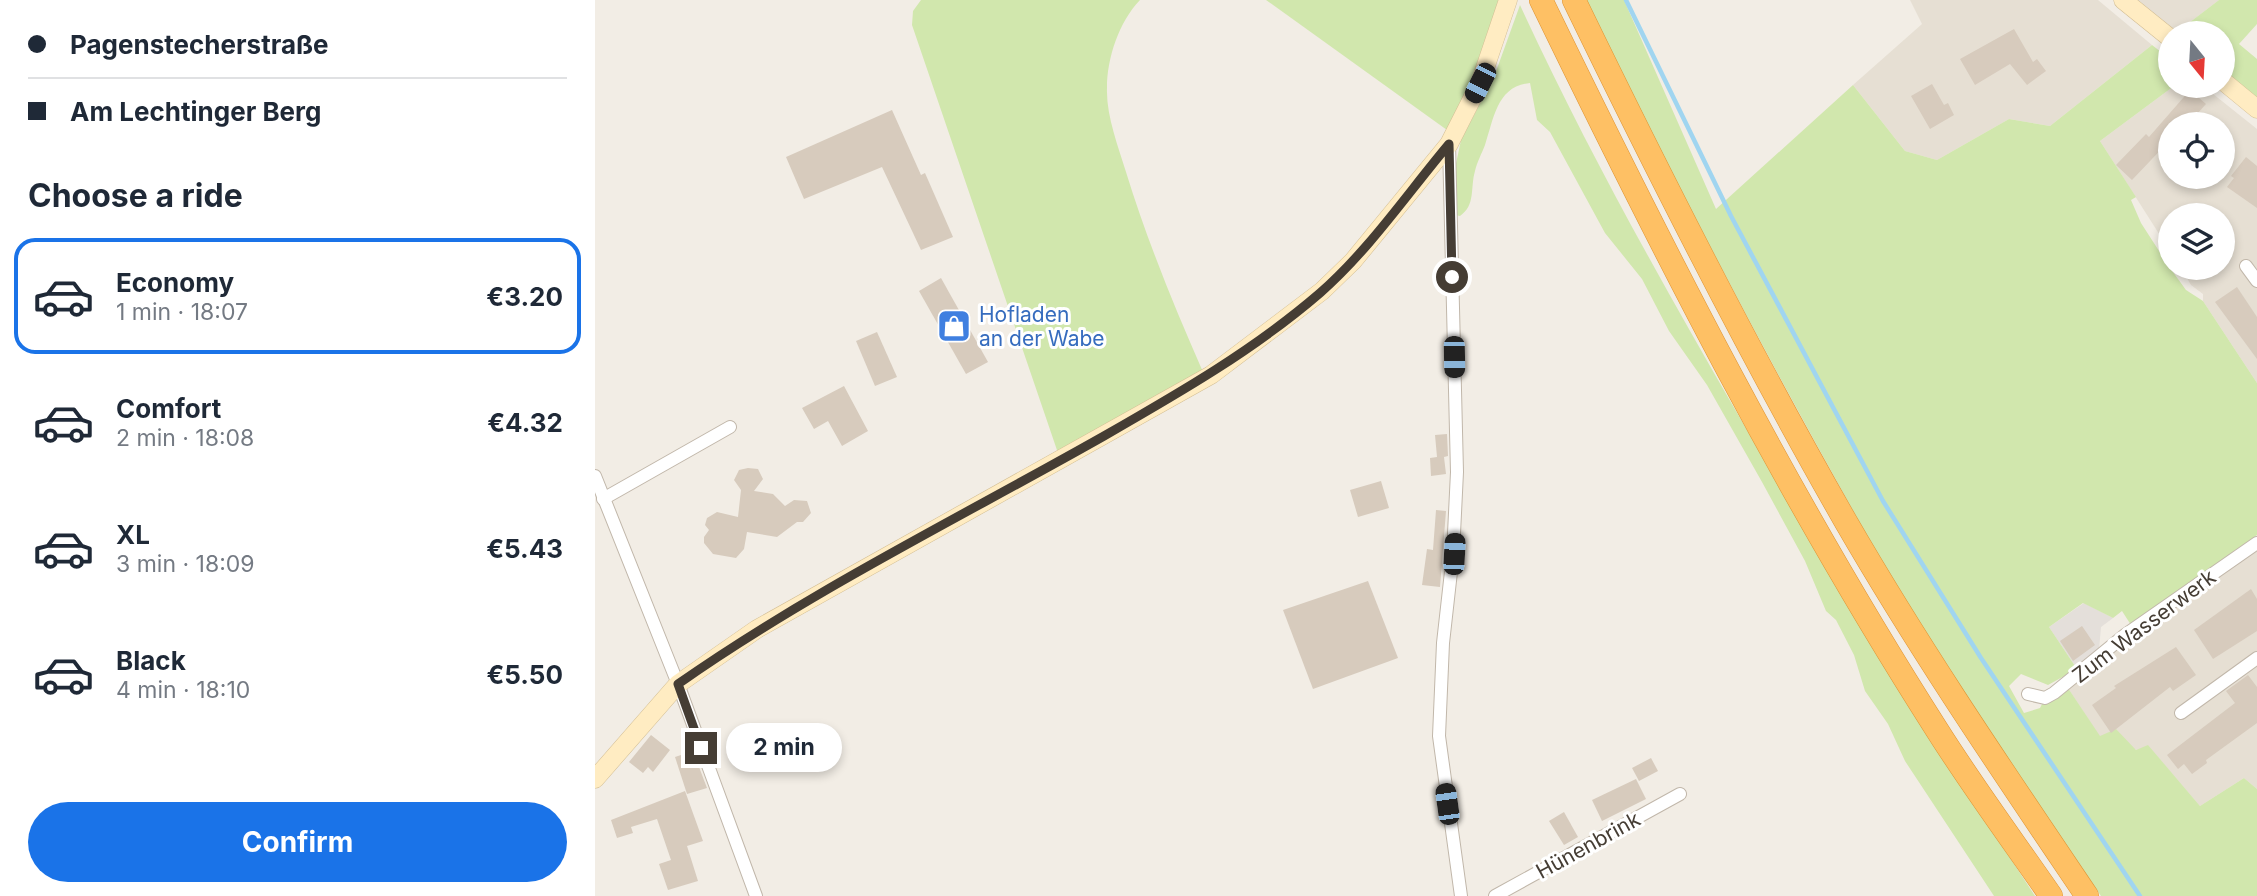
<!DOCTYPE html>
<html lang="en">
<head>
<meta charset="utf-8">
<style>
	body { margin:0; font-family:Inter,sans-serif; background:#f2f2f3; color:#1f2937; height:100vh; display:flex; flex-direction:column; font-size:26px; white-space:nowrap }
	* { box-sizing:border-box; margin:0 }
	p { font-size:23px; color:#747a83 }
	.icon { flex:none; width:38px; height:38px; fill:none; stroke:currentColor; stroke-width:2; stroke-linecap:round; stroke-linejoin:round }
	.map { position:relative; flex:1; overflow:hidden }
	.panel { display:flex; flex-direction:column; background:#fff; width:595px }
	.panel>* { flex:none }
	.guide { display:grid; align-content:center; height:154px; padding:0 28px; background:#fff }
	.needle { width:46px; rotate:162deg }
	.buttons { position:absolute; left:1563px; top:21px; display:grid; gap:14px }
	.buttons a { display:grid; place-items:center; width:77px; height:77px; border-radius:50%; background:#fff; box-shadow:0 4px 10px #0003; font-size:35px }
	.end { position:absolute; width:32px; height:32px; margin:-16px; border:9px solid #453d34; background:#fff; box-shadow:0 0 0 4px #fff }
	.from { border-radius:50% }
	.bubble { position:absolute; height:49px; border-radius:24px; background:#fff; box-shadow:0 4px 10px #0003; font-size:23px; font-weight:700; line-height:49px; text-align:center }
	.car { position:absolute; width:21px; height:42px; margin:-21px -10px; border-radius:9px; box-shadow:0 0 5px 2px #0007; background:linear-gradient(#222 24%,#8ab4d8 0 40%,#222 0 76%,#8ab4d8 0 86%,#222 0) }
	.guide b { display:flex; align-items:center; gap:24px; height:66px; font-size:26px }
	.guide b+b { border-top:2px solid #e0e1e3 }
	.guide i { width:18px; height:18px; background:#1f2937 }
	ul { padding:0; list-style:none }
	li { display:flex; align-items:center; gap:21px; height:116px; margin:0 14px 10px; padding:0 14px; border:4px solid transparent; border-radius:21px }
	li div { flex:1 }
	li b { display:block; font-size:26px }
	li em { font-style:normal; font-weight:700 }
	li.current { border-color:#1a73e8 }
	li>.icon { width:63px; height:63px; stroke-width:1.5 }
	h2 { padding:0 28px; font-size:32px; line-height:84px }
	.action { display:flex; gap:14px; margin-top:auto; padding:14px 28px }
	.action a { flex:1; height:80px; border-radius:42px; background:#1a73e8; color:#fff; font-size:28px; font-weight:700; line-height:80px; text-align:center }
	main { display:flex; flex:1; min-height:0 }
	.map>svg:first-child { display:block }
	.residential { fill:#e6dfd3; fill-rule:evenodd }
	.industrial { fill:#e4dfda }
	.green { fill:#d1e7ad }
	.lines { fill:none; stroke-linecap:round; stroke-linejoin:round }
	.stream { stroke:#a0d5f0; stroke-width:4.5 }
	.building { fill:#d7cbbd }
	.street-casing { stroke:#c1b7aa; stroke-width:14 }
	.secondary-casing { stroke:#d3be94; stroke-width:19 }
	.highway-casing { stroke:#de9333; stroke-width:24 }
	.street { stroke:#fff; stroke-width:12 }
	.secondary { stroke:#ffecc2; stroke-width:18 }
	.highway { stroke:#fec064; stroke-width:23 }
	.route { stroke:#453d34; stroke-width:9 }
	.labels { text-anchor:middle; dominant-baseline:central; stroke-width:6; stroke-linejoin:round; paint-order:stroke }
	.shop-label { font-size:21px; fill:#366cbe; stroke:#fff; text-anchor:start }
	.street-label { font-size:21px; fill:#453d34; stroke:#fff }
</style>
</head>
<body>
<main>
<section class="panel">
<div class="guide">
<b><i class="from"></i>Pagenstecherstraße</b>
<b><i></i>Am Lechtinger Berg</b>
</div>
<h2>Choose a ride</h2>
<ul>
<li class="current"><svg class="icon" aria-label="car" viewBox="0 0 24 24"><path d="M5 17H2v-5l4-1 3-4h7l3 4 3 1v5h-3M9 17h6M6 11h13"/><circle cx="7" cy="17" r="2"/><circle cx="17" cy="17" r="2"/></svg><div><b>Economy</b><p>1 min · 18:07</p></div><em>€3.20</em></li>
<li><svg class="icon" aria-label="car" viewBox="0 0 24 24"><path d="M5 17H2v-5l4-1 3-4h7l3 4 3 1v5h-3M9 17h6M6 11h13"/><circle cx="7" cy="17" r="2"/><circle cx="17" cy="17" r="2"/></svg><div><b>Comfort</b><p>2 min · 18:08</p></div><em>€4.32</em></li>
<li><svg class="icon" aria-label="car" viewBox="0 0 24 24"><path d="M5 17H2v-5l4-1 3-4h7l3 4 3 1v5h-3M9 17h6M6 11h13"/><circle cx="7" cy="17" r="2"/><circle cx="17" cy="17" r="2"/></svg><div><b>XL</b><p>3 min · 18:09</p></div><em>€5.43</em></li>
<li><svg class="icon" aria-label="car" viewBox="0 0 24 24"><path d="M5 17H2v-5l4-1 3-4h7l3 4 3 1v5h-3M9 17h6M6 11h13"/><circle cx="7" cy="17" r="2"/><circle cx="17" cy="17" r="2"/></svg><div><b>Black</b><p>4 min · 18:10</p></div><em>€5.50</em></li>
</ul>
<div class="action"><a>Confirm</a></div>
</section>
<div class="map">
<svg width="1662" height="896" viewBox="0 0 1662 896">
	<rect width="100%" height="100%" fill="#f2ede5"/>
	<g class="residential">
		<path d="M 1315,0 L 1503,0 L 1557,45 L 1455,126 L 1414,119 L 1342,160 L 1310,151 L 1258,85 L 1327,24 Z"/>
		<path d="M 1542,0 L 1624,0 L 1582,32 Z"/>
		<path d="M 1579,86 L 1608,86 L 1662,129 L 1662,383 L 1608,301 L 1608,294 L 1596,285 L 1586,268 L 1628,268 L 1628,215 L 1575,215 L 1575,251 L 1505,141 ZM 1575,124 L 1628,124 L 1628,177 L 1575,177 Z"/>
		<path d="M 1662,543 L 1662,789 L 1649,778 L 1605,806 L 1553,746 L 1542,750 L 1505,737 L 1471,685 Z"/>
	</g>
	<path class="industrial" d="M 1489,603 L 1518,618 L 1506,627 L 1504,650 L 1482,669 L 1454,627 Z"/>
	<g class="green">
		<path d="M 326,0 L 545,0 C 524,22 512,58 512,88 C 511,115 523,146 531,172 C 552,240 579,306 608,372 L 464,456 L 317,25 L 318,11 Z"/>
		<path d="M 671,0 L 908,0 L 878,84 L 852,130 Z"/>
		<path d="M 988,0 L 1029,0 L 1121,209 L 1258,85 L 1310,151 L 1342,160 L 1414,119 L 1455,126 L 1557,45 L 1575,59 L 1575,86 L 1579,86 L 1505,141 L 1541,197 L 1536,200 L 1546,223 L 1575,268 L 1591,290 L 1608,301 L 1662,383 L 1662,535 L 1536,625 L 1527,611 L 1518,618 L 1488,603 L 1454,627 L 1482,669 L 1453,685 L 1426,674 L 1414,686 L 1429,713 L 1445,708 L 1450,698 L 1471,685 L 1505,736 L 1521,729 L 1541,750 L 1553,745 L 1605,806 L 1649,778 L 1662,789 L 1662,896 L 1506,896 C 1431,785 1353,676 1286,560 C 1181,376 1084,188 988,0 Z"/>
		<path d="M 1624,0 L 1662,0 L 1662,24 L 1644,44 L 1662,59 L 1662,98 L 1628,69 L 1628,33 L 1582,32 Z"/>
		<path d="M 925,5 C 989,144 1064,278 1141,411 C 1235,576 1335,737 1440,896 L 1399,896 L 1310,761 L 1293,724 L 1270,691 L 1259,655 L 1241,620 L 1231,611 L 1210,561 L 1167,482 L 1112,385 L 1074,331 L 1047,279 L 1010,233 L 955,132 L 942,120 L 935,83 C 902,86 899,118 890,145 C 887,153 882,162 880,171 C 875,188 881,205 865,216 L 860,215 L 859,173 L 866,140 L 899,77 Z"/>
	</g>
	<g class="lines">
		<path class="stream" d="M 1031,0 L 1136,216 L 1288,501 L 1386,658 L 1545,896"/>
	</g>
	<g class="building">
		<path d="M 1419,29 L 1438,62 L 1442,59 L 1451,71 L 1432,85 L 1415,64 L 1380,85 L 1365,59 Z"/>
		<path d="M 1337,84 L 1349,105 L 1353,103 L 1359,115 L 1335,129 L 1316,96 Z"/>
		<path d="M 1595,90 L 1611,104 L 1593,124 L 1575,124 L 1575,140 L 1537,180 L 1521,165 L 1551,134 L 1554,137 Z"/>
		<path d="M 297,110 L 326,175 L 330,173 L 358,237 L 326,250 L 287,167 L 209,199 L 191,157 Z"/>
		<path d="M 1651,157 L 1662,166 L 1662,208 L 1632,187 L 1639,178 L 1636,176 Z"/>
		<path d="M 346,278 L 393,362 L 371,374 L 324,291 Z"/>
		<path d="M 1642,287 L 1662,317 L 1662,359 L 1620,302 Z"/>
		<path d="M 282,332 L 302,377 L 280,386 L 261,341 Z"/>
		<path d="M 249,386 L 273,431 L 247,446 L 233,421 L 219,429 L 207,408 Z"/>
		<path d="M 852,434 L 853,456 L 849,457 L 851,474 L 836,476 L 835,458 L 842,457 L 840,435 Z"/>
		<path d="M 153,468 L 163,469 L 168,479 L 159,491 L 178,494 L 190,506 L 199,500 L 212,501 L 216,513 L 208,522 L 202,522 L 182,537 L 152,532 L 149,549 L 141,558 L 118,554 L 109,543 L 109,537 L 114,530 L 110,525 L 112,518 L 122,512 L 143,517 L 146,490 L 139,480 L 144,470 Z"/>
		<path d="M 786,481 L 794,508 L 763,517 L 755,490 Z"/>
		<path d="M 841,510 L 851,511 L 845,587 L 827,585 L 832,549 L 838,550 Z"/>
		<path d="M 773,581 L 803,658 L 718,689 L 688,610 Z"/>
		<path d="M 1656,589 L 1662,599 L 1662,631 L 1618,659 L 1599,630 Z"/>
		<path d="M 1487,626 L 1500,645 L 1478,661 L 1465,641 Z"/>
		<path d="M 1581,647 L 1601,675 L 1578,691 L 1575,687 L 1516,733 L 1497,705 L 1521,688 L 1519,686 Z"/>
		<path d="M 1653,675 L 1662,687 L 1662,723 L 1611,760 L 1612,763 L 1597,774 L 1589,764 L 1583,769 L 1572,755 L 1640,703 L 1631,691 Z"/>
		<path d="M 56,735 L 75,750 L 58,772 L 53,767 L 48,773 L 34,762 Z"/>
		<path d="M 98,751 L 112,788 L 92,794 L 80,757 Z"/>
		<path d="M 1056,758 L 1063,771 L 1044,781 L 1037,768 Z"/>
		<path d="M 1041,779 L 1051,799 L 1007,821 L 997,800 Z"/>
		<path d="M 90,791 L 108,841 L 92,846 L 103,881 L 73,890 L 64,864 L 76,860 L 62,819 L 36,827 L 38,833 L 22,838 L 16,820 Z"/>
		<path d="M 969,812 L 983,837 L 969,845 L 954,821 Z"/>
	</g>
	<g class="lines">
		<defs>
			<g id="street">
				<path d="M 854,144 L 862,472 L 858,554 L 848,643 L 844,736 L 866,896"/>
				<path d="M 1651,266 L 1662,281"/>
				<path d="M 0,476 L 83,684 L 161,896"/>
				<path d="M 8,499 L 135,427"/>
				<path d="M 1433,694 L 1450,698 L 1459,693 L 1530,635 L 1662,543"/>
				<path d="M 1586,713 L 1662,658"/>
				<path d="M 900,896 L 1085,794"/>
			</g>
			<g id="secondary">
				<path d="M 1528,0 L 1575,38"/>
				<path d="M 1628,81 L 1662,109"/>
				<path d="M 0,779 L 83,684 L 162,629 L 616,375 L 727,291 L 758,261 L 854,144 L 885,83 L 913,0"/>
			</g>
			<g id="highway">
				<path d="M 946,0 C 1067,249 1193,497 1342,730 C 1378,787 1418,841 1456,896"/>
				<path d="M 979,0 C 1065,177 1153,351 1251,522 C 1325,650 1409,773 1492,896"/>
			</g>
		</defs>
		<use href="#street" class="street-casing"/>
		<use href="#secondary" class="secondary-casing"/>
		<use href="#highway" class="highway-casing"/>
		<use href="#street" class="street"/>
		<use href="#secondary" class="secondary"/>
		<use href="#highway" class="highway"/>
	</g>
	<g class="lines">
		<path class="route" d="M 106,748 L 83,684 C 217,590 366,517 509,436 C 584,393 659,350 725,293 C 774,250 812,194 854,144 L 857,277"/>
	</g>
	<defs>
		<symbol id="shop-square" viewBox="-11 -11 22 22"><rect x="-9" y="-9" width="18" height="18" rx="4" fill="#3f7fe0" stroke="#fff"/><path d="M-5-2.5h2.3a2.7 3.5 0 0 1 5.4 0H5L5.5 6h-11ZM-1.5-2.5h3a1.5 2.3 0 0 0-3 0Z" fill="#fff"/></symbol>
	</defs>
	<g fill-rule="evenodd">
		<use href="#shop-square" x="340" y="307" width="38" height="38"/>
	</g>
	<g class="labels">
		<g class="shop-label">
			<text x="384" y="314">Hofladen<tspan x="384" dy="24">an der Wabe</tspan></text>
		</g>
		<g class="street-label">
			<text transform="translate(1549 626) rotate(-37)">Zum Wasserwerk</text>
			<text transform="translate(993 845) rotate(-29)">Hünenbrink</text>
		</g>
	</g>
</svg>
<div class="buttons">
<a><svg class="needle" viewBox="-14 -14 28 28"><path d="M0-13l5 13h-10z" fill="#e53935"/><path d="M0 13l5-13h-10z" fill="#747a83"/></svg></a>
<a><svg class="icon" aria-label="locate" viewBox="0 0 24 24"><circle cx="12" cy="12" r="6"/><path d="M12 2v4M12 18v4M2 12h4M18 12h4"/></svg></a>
<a><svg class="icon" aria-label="layers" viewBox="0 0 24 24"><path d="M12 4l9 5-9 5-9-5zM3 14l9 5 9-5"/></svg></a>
</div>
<i class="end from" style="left:857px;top:277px"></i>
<i class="end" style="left:106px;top:748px"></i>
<div class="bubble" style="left:131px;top:723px;width:116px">2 min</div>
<i class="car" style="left:885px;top:83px;rotate:207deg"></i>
<i class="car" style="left:859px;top:357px;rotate:179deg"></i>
<i class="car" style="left:859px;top:554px;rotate:3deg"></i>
<i class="car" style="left:852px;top:804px;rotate:352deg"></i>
</div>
</main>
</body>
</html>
